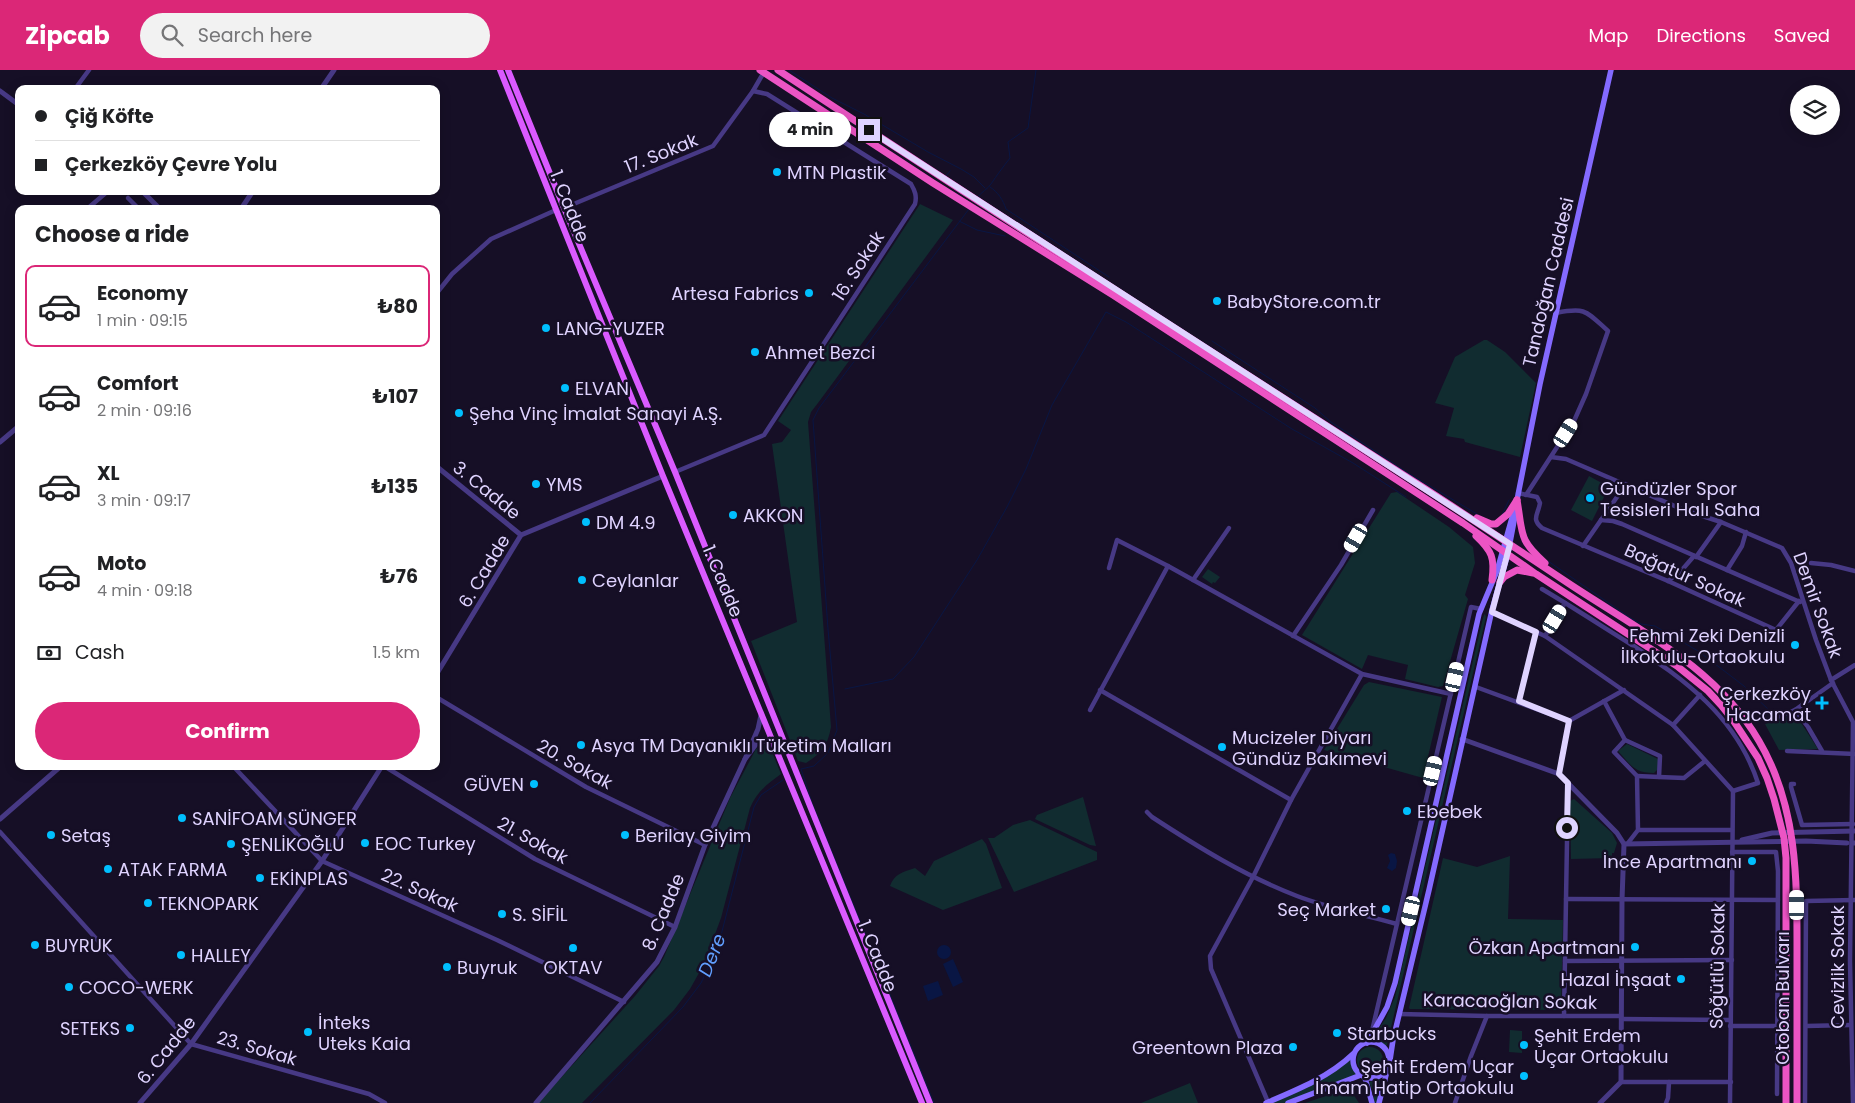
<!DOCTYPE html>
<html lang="en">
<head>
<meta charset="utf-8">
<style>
	body { margin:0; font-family:Poppins,sans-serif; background:#f2f2f2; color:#202124; height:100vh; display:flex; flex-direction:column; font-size:19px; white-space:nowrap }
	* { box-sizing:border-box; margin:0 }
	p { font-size:16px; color:#757577 }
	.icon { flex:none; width:28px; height:28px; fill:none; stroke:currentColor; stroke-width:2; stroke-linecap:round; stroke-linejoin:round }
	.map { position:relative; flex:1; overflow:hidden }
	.side { position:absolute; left:15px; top:135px; width:425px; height:565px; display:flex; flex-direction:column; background:#fff; border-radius:10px; box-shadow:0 2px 12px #0003 }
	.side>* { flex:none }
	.top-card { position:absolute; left:15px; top:15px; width:425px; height:110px; border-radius:10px; box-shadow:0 2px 12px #0003; display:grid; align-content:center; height:110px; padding:0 20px; background:#fff }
	.fabs { position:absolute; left:1790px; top:15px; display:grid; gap:10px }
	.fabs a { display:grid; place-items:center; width:50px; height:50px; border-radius:50%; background:#fff; box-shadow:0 2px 12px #0003; font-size:25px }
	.end { position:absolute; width:22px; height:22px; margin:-11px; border:6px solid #dfd3ff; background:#111; box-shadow:0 0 0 2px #111 }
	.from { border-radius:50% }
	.bubble { position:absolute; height:35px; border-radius:18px; background:#fff; box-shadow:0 2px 12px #0003; font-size:16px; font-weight:700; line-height:35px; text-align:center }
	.car { position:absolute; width:15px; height:30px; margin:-15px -8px; border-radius:6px; box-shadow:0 0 4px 1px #0007; background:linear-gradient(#fff 24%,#345 0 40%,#fff 0 76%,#345 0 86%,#fff 0) }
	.top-card b { display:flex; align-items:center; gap:18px; height:48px; font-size:19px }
	.top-card b+b { border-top:1px solid #e0e0e0 }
	.top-card i { width:12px; height:12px; background:#202124 }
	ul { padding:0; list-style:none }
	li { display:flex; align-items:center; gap:15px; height:82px; margin:0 10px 8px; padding:0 10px; border:2px solid transparent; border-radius:10px }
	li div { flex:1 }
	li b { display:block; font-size:19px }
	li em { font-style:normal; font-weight:700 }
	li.active { border-color:#db2777 }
	li>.icon { width:45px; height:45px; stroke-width:1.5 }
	h2 { padding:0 20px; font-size:22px; line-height:60px }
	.pay { display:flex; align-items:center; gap:12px; height:55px; padding:0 20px; font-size:19px }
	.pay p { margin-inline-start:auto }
	.primary-button { display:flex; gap:10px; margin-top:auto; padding:10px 20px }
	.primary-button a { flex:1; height:58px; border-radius:30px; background:#db2777; color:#fff; font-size:20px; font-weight:700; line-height:58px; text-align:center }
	header { display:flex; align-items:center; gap:30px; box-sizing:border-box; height:70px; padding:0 25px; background:#db2777; color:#fff }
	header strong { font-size:24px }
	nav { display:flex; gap:28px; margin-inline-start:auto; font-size:18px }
	.search { width:350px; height:45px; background:#f2f2f2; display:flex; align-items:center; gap:12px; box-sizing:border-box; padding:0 18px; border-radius:28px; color:#757577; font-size:19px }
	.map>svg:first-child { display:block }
	.green { fill:#112c30 }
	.water { fill:#091644 }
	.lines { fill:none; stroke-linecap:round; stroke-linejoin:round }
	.stream { stroke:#091644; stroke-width:1 }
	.minor { stroke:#473985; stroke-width:4.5 }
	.tertiary { stroke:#473985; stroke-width:5 }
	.secondary { stroke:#846aff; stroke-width:5.5 }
	.primary { stroke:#da5aff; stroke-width:6 }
	.trunk { stroke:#ec54c4; stroke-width:7 }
	.route { stroke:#dfd3ff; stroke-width:6 }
	.poi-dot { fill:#00bffe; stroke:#160f26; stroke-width:2 }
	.labels { text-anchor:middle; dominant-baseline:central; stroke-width:5; stroke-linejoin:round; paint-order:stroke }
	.street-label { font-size:18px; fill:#dfd3ff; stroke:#160f26 }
	.poi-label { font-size:18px; fill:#dfd3ff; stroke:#160f26; text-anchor:start }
	.water-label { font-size:19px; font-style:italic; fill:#619fff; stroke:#160f26 }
</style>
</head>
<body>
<header>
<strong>Zipcab</strong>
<div class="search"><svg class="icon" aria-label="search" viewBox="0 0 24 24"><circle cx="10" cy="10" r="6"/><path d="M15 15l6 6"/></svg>Search here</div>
<nav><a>Map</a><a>Directions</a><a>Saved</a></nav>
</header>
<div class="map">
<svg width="1855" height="1033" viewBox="0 0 1855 1033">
	<rect width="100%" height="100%" fill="#160f26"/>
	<g class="green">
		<path d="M 920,134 L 953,150 L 818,333 L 811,342 L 808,352 L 831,657 C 828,675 821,684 806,693 L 798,691 L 751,571 L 797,552 L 772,374 L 782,372 L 791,360 L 778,351 Z"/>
		<path d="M 1484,270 L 1487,270 L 1505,282 L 1536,313 L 1520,387 L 1465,372 L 1464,369 L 1446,366 L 1454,338 L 1435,333 L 1455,287 Z"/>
		<path d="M 1589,406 L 1609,417 L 1592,451 L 1571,440 Z"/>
		<path d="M 1397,422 L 1449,457 L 1473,477 L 1475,493 L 1465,525 L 1468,529 L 1443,616 L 1438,617 L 1405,609 L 1408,595 L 1368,585 L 1362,599 L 1302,565 L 1391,423 Z"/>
		<path d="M 1208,499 L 1220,507 L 1215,513 L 1213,512 L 1212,514 L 1202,507 Z"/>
		<path d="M 1485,544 L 1486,547 L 1387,975 L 1386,976 L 1373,967 L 1386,948 L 1395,927 L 1482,552 L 1484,545 Z"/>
		<path d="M 1369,612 L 1442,627 L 1423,708 L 1324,680 L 1364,615 Z"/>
		<path d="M 1794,642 L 1818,679 L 1779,680 L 1765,654 Z"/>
		<path d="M 763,674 L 770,677 L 781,704 C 767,714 757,722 750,738 L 721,848 L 704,894 L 690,919 L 674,940 L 582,1033 L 538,1033 L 635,926 L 659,896 L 664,887 L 730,728 L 756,679 Z"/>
		<path d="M 1627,674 L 1658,689 L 1658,699 L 1654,703 C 1634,703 1631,695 1618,681 Z"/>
		<path d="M 1083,727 L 1096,776 L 1090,775 L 1035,749 L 1037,745 Z"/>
		<path d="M 1574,729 L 1612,763 L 1617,773 L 1614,783 L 1612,783 L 1612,788 L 1571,789 L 1570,731 Z"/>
		<path d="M 1030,750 L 1097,782 L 1097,790 L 1014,822 L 988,768 L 994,768 L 1013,755 Z"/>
		<path d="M 982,769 L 986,774 L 1002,818 L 943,840 L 890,816 C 894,804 903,802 915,798 L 925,806 L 934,791 Z"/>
		<path d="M 1510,786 L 1508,849 L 1563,850 L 1561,940 L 1410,939 L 1409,938 L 1443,788 L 1477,797 Z"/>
		<path d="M 1510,960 L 1522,961 L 1522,983 L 1509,982 Z"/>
		<circle cx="1370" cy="990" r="13"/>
		<path d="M 1351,988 L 1353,997 L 1358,1005 L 1286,1033 L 1269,1033 L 1309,1017 Z"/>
		<path d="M 1380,1009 L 1377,1033 L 1374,1033 L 1373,1022 L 1369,1012 Z"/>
		<path d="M 1190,1013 L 1198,1033 L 1141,1033 Z"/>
		<path d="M 1344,1020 L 1353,1024 L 1359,1033 L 1305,1033 Z"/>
	</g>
	<g class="water">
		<path d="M 1391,783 L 1395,784 L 1397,791 L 1396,798 L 1392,801 L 1387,798 L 1390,791 L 1388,785 Z"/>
		<circle cx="944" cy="882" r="7"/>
		<path d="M 953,889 L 963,912 L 953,917 L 943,894 Z"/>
		<path d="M 938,911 L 943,925 L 928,931 L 923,916 Z"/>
	</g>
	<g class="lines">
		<g class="stream">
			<path d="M 789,0 L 832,28 L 864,44 L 928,82 L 961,99 L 974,107 L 985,118"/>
			<path d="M 946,106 L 950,101"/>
			<path d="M 990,117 C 998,122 1003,130 1006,139 L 1109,207"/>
			<path d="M 977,128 C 981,122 988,119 991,114 C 997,105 1003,97 1010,88 L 1008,72 L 1028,58 L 1036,0"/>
			<path d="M 959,151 L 977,160 L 1005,166"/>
			<path d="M 1212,271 L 1315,338 L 1331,352 L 1408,403 L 1477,444"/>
			<path d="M 1502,445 L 1509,430"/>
			<path d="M 1548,491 L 1629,547 L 1641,554 L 1655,556 L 1698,581 L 1744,616 L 1773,644"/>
			<path d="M 845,619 L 893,609 L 914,587 L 977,490 L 1007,437 L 1026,399 L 1052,335 L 1106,242 L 1126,252 L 1292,359 L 1353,393 L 1406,427"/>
			<path d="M 590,1033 L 683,937 L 701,913 L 718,877 L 754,737 L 761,725 L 783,710"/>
			<path d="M 934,1033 L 812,733 L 801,699 L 814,696 L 828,683 L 837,660 L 828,559 L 813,350 L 819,338 L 969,139"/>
		</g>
		<g class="minor">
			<path d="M 75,19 L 89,0"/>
			<path d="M 128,128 L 139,139"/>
			<path d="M 564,138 L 713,76 L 753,21 L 764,2"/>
			<path d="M 87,139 L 108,121"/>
			<path d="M 436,224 L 452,204 L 491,169 L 556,140"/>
			<path d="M 1551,387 L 1566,389 L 1684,440 L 1721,452 L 1782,478 L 1791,493 L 1816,570 L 1831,610 L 1853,652 L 1850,891 L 1853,1033"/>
			<path d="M 675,402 L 764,365 L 915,134 C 917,126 915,121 911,114 L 767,24 L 753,21"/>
			<path d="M 1518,423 L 1537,427 L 1540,433 C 1538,445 1531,449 1542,458 L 1668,511 L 1776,560 L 1799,531"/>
			<path d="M 1526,425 L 1574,351 L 1586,324 L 1608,261 C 1586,241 1586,237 1556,243"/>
			<path d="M 1601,450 L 1613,451 L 1622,454 L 1800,532"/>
			<path d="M 1583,476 L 1626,414"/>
			<path d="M 1696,487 L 1721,452"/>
			<path d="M 1811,493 L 1831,495 L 1855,501"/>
			<path d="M 1109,498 L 1117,470 L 1168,496 L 1362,604 L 1451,624"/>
			<path d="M 1727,500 L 1742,476 L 1746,462"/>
			<path d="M 1193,510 L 1229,458"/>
			<path d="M 1668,511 L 1681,501 L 1694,486"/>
			<path d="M 1542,519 C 1571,536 1600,555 1629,573 C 1685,610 1736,646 1758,713 L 1733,721"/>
			<path d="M 1492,542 L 1545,566 L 1673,655 L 1733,721 L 1730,1033"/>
			<path d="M 1293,566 L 1341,495 L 1373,440"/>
			<path d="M 1545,566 L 1565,533"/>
			<path d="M 1831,610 L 1855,595"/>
			<path d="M 1476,617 L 1569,651"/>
			<path d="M 1100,620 L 1291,730 L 1362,604"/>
			<path d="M 436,627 L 586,717 L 705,775"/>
			<path d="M 1519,631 L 1536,562"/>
			<path d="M 1604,631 L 1625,670 L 1614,682 L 1637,706 L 1638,760 L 1628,773"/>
			<path d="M 1090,640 L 1168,496"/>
			<path d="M 1795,640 L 1808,657 L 1822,681"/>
			<path d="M 1775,648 L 1795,640 L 1833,613"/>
			<path d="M 1673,655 L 1700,625"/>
			<path d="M 1625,670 L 1660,686 L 1659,707 L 1637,706"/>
			<path d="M 1787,681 L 1855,684"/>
			<path d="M 233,696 L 322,791 L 497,870 L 624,932"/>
			<path d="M 384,696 L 535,789 L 675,857"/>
			<path d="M 1559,704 L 1569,651 L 1624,620"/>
			<path d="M 1659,707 L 1684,708 L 1705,691"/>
			<path d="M 1794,714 L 1791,714 L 1791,717 L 1802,755 L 1853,754"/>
			<path d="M 1147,742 L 1152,747 C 1198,777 1245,806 1297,826 C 1328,838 1365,845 1397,854"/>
			<path d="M 1638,760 L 1732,760"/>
			<path d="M 0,762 L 191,974 L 369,1024 L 385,1033"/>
			<path d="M 1732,782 L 1776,782 L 1778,801 L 1777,1024"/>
			<path d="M 1566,829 L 1778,830"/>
			<path d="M 1565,891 L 1732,890"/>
			<path d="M 1399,944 L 1487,946 L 1621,946"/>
			<path d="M 1564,946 L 1568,713"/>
			<path d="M 1621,949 L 1730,950"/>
			<path d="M 1730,956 L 1777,956"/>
			<path d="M 1806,956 L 1850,955"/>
			<path d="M 1372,961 L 1471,537 L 1481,539"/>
			<path d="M 1621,1012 L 1731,1012"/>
			<path d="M 1268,1032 L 1211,899 L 1210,886 L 1253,807 L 1291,730"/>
			<path d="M 1455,1033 L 1471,986 L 1487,946"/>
			<path d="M 1666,1033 L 1668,1028 L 1669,1012"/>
			<path d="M 1805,1033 L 1806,831 L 1855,830"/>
		</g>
		<g class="tertiary">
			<path d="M 321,19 L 334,0"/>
			<path d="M 0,21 L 19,35"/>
			<path d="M 142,121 L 160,139"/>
			<path d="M 241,139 L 253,121"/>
			<path d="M 0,372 L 19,356"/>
			<path d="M 436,396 L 521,465"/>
			<path d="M 436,605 L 521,465 L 663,406"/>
			<path d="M 761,645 L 758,659 L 745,689 L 757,673 L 765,671 L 776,677"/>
			<path d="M 1462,669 L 1559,704 L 1617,763 L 1624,774 L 1622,830 L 1621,1012 L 1600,1033"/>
			<path d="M 0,749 L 61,696"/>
			<path d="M 1742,770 L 1772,763 L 1855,761"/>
			<path d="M 1853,773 L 1855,773"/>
			<path d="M 1624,774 L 1806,771 L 1847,773"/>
			<path d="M 140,1033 L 191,974 L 322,791 L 382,696"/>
			<path d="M 536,1033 L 657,892 L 675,857 L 705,775 L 745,689"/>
		</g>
		<g class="secondary">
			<circle cx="1371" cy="990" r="18"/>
			<path d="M 1367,973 L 1387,937 L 1395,913 L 1479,544 L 1497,501 L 1517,430 L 1540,314 L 1611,0"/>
			<path d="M 1390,990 L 1393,970 L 1429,820 L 1492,540 L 1508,483 L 1515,446"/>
			<path d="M 1365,1008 L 1372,1033"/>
			<path d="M 1266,1033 C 1297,1020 1329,1007 1353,984"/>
			<path d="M 1288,1033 L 1361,1005"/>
			<path d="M 1379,1033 L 1387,1001"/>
		</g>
		<g class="primary">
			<path d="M 500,0 L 663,406 L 922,1033"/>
			<path d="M 508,0 L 564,138 L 675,402 L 930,1033"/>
		</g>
		<g class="trunk">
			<path d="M 760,0 L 933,113 L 1113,225 L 1463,453 L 1536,504 L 1677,596 L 1708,621 L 1721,635 L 1733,650 L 1758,688 L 1767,708 L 1774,729 L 1784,768 L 1786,788 L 1786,1033"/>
			<path d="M 778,0 C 992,141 1208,280 1424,418 C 1472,449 1520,481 1568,513 C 1637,559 1716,597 1759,671 C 1799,739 1797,815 1797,892 C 1797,939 1797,986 1797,1033"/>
			<path d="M 1517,430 C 1523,464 1518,469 1545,493"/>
			<path d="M 1477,448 L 1491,454 L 1496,454 L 1508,444 L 1517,430"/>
			<path d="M 1476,466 C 1492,481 1495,488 1492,510"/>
			<path d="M 1500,512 L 1504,507 L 1517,500 L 1533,503"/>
		</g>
	</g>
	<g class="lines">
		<path class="route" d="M 869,60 L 1510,474 L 1492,542 L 1536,562 L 1519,631 L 1569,651 L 1559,704 L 1568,713 L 1567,758"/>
	</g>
	<g class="poi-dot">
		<circle cx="777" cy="102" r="5"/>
		<circle cx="809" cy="223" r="5"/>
		<circle cx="1217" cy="231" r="5"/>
		<circle cx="546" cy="258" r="5"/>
		<circle cx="755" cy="282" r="5"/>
		<circle cx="565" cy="318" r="5"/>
		<circle cx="459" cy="343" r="5"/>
		<circle cx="536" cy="414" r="5"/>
		<circle cx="1590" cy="428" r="5"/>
		<circle cx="733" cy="445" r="5"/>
		<circle cx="586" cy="452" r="5"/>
		<circle cx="582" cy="510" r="5"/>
		<circle cx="1795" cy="575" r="5"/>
		<path d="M1819.5 625.5h5v5h5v5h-5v5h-5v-5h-5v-5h5z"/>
		<circle cx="581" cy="675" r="5"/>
		<circle cx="1222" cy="677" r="5"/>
		<circle cx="534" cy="714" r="5"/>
		<circle cx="1407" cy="741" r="5"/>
		<circle cx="182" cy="748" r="5"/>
		<circle cx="51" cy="765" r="5"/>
		<circle cx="625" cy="765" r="5"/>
		<circle cx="365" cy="773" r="5"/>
		<circle cx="231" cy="774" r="5"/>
		<circle cx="1752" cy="791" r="5"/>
		<circle cx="108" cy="799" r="5"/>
		<circle cx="260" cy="808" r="5"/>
		<circle cx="148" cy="833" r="5"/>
		<circle cx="1386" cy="839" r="5"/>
		<circle cx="502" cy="844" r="5"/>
		<circle cx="35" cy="875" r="5"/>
		<circle cx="1635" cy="877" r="5"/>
		<circle cx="573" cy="878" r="5"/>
		<circle cx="181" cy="885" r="5"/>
		<circle cx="447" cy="897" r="5"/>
		<circle cx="1681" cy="909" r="5"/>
		<circle cx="69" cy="917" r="5"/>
		<circle cx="130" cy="958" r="5"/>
		<circle cx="308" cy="962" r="5"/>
		<circle cx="1337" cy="963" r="5"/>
		<circle cx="1524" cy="975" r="5"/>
		<circle cx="1293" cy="977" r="5"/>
		<circle cx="1524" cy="1006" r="5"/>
	</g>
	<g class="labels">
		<g class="street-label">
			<text transform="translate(661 83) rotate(-22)">17. Sokak</text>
			<text transform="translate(570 136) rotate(68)">1. Cadde</text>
			<text transform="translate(858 196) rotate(-57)">16. Sokak</text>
			<text transform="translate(1548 212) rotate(-77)">Tandoğan Caddesi</text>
			<text transform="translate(487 420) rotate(39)">3. Cadde</text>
			<text transform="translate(484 501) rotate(-59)">6. Cadde</text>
			<text transform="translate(1685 505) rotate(24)">Bağatur Sokak</text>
			<text transform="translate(723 511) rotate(67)">1. Cadde</text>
			<text transform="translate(1818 535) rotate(70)">Demir Sokak</text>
			<text transform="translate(575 694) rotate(29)">20. Sokak</text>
			<text transform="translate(533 770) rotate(29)">21. Sokak</text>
			<text transform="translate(420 820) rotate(24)">22. Sokak</text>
			<text transform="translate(663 842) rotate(-67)">8. Cadde</text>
			<text transform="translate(878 886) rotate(68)">1. Cadde</text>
			<text transform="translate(1717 896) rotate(-89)">Söğütlü Sokak</text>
			<text transform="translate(1837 897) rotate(-90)">Cevizlik Sokak</text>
			<text transform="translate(1782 928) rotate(-90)">Otoban Bulvarı</text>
			<text transform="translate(1510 931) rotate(1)">Karacaoğlan Sokak</text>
			<text transform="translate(257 978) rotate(16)">23. Sokak</text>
			<text transform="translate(166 980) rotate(-51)">6. Cadde</text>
		</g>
		<g class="poi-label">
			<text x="787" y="102">MTN Plastik</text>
			<text x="799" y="223" text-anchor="end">Artesa Fabrics</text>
			<text x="1227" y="231">BabyStore.com.tr</text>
			<text x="556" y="258">LANG-YUZER</text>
			<text x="765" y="282">Ahmet Bezci</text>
			<text x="575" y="318">ELVAN</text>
			<text x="469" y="343">Şeha Vinç İmalat Sanayi A.Ş.</text>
			<text x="546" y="414">YMS</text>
			<text x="1600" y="418">Gündüzler Spor<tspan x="1600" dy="21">Tesisleri Halı Saha</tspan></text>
			<text x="743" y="445">AKKON</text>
			<text x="596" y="452">DM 4.9</text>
			<text x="592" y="510">Ceylanlar</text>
			<text x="1785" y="565" text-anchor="end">Fehmi Zeki Denizli<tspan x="1785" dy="21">İlkokulu-Ortaokulu</tspan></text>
			<text x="1811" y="623" text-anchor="end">Çerkezköy<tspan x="1811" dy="21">Hacamat</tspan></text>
			<text x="1232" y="667">Mucizeler Diyarı<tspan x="1232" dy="21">Gündüz Bakımevi</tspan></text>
			<text x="591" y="675">Asya TM Dayanıklı Tüketim Malları</text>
			<text x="524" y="714" text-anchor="end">GÜVEN</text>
			<text x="1417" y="741">Ebebek</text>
			<text x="192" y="748">SANİFOAM SÜNGER</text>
			<text x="61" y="765">Setaş</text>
			<text x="635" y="765">Berilay Giyim</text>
			<text x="375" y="773">EOC Turkey</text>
			<text x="241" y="774">ŞENLİKOĞLU</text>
			<text x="1742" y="791" text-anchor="end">İnce Apartmanı</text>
			<text x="118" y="799">ATAK FARMA</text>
			<text x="270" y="808">EKİNPLAS</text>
			<text x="158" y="833">TEKNOPARK</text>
			<text x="1376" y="839" text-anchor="end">Seç Market</text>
			<text x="512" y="844">S. SİFİL</text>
			<text x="45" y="875">BUYRUK</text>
			<text x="1625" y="877" text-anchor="end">Özkan Apartmanı</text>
			<text x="191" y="885">HALLEY</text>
			<text x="457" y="897">Buyruk</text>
			<text x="573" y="897" text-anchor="middle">OKTAV</text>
			<text x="1671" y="909" text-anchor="end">Hazal İnşaat</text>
			<text x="79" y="917">COCO-WERK</text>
			<text x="318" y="952">İnteks<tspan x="318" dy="21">Uteks Kaia</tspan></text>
			<text x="120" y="958" text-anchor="end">SETEKS</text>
			<text x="1347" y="963">Starbucks</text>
			<text x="1534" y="965">Şehit Erdem<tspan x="1534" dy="21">Uçar Ortaokulu</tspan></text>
			<text x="1283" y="977" text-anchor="end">Greentown Plaza</text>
			<text x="1514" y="996" text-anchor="end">Şehit Erdem Uçar<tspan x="1514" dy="21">İmam Hatip Ortaokulu</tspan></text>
		</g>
		<g class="water-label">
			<text transform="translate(712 885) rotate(-68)">Dere</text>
		</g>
	</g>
</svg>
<div class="fabs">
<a><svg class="icon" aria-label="layers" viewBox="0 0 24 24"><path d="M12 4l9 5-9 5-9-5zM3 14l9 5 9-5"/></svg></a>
</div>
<i class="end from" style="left:1567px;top:758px"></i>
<i class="end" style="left:869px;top:60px"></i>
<div class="bubble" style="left:769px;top:42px;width:82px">4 min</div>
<i class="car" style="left:1566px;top:363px;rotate:32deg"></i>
<i class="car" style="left:1356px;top:468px;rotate:210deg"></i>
<i class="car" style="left:1555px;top:549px;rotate:31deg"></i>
<i class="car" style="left:1455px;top:607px;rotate:13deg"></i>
<i class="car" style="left:1433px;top:701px;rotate:13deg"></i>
<i class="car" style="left:1797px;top:835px;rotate:0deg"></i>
<i class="car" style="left:1411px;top:841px;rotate:193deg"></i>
<div class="top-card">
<b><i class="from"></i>Çiğ Köfte</b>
<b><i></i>Çerkezköy Çevre Yolu</b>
</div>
<section class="side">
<h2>Choose a ride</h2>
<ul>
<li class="active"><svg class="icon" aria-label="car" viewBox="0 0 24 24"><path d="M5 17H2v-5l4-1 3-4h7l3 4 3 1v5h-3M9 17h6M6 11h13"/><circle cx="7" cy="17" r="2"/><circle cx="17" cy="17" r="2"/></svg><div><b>Economy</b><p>1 min · 09:15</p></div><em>₺80</em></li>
<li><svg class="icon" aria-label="car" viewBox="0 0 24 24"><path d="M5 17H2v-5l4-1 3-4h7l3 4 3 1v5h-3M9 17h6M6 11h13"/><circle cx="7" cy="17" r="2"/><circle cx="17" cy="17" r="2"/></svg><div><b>Comfort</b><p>2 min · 09:16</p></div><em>₺107</em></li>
<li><svg class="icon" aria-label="car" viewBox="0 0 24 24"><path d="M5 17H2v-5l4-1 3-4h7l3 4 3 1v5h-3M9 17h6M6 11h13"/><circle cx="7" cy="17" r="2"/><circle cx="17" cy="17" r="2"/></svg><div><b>XL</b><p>3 min · 09:17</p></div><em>₺135</em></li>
<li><svg class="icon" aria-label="car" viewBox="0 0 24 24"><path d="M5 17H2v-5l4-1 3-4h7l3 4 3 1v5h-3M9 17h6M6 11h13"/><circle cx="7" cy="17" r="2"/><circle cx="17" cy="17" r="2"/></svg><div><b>Moto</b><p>4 min · 09:18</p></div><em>₺76</em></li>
</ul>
<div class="pay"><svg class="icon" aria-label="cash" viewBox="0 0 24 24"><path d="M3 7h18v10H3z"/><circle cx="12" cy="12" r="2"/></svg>Cash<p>1.5 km</p></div>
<div class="primary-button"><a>Confirm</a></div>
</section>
</div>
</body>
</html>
